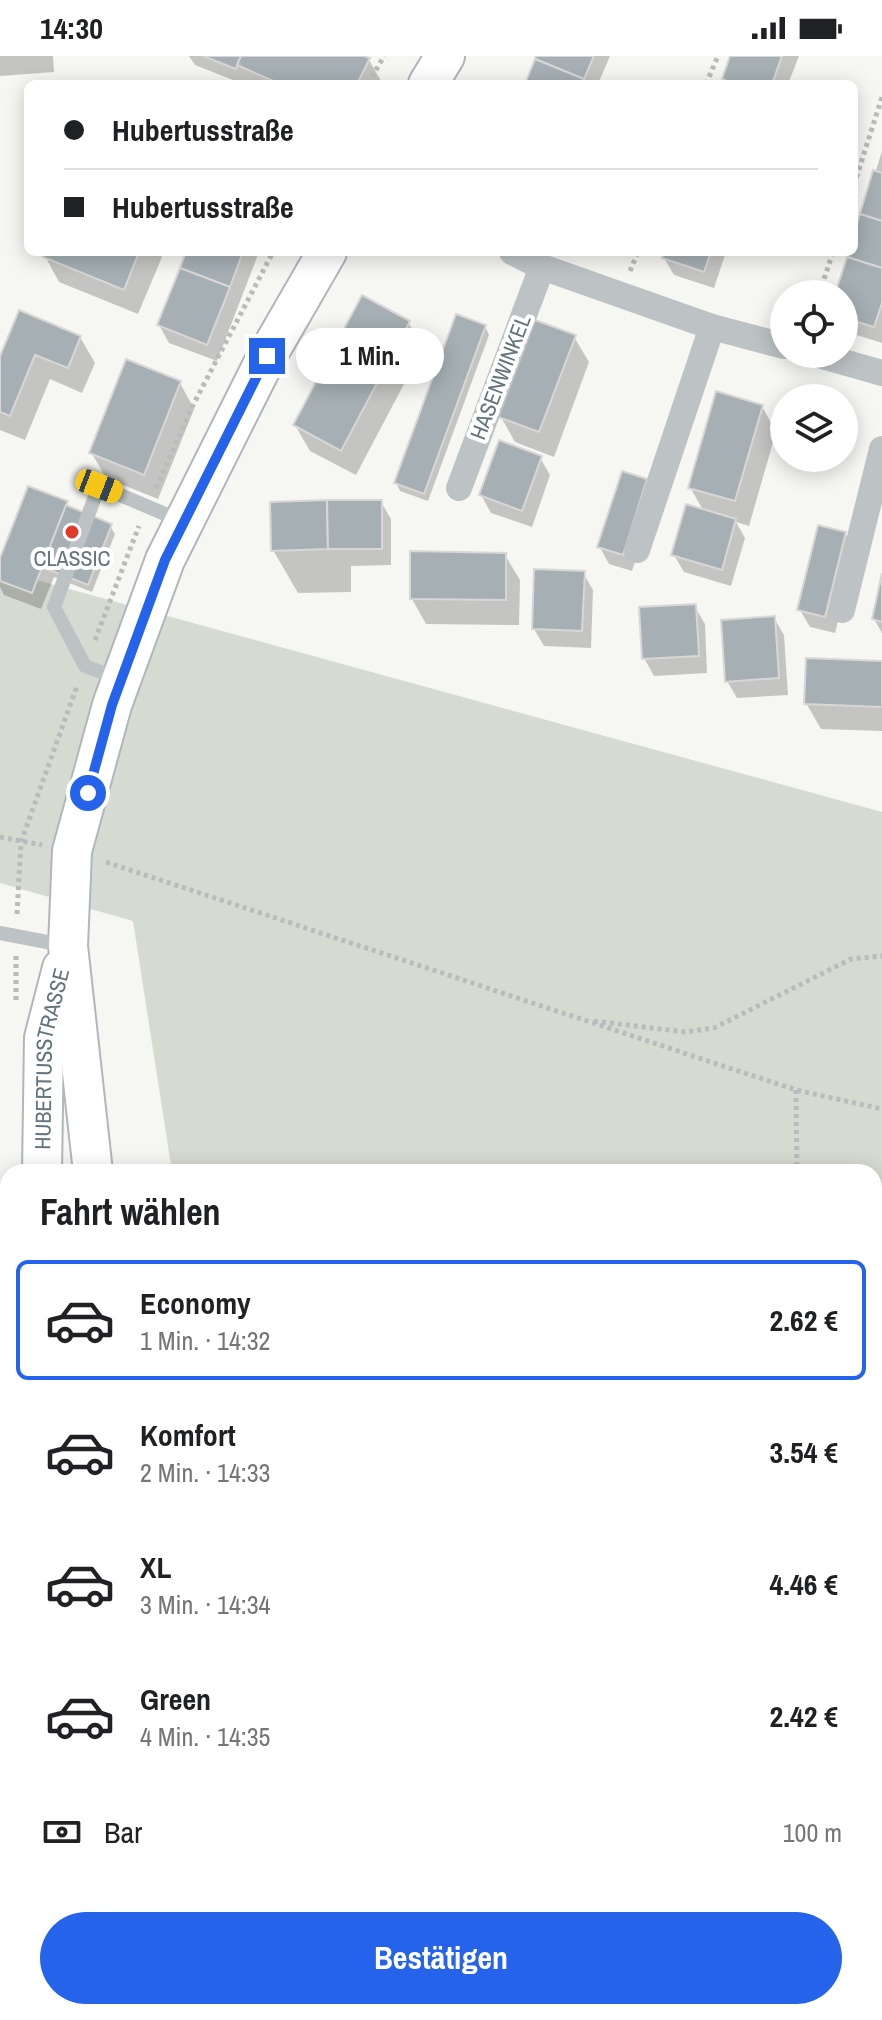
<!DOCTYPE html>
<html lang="de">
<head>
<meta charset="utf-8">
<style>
	body { margin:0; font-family:"Archivo Narrow",sans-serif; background:#f6f6f6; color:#202124; height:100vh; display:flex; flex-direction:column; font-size:30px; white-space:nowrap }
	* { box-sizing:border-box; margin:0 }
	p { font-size:26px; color:#757577 }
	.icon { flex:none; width:44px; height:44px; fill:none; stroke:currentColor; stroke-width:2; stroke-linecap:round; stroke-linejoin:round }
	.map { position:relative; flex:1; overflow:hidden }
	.panel { position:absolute; left:0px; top:1108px; width:882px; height:856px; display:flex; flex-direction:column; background:#fff; border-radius:24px 24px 0 0; box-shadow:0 4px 20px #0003 }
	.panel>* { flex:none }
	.guide { position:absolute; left:24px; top:24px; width:834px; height:176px; border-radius:12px; box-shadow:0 4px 20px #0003; display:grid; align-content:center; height:176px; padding:0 40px; background:#fff }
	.controls { position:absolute; left:770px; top:224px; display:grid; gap:16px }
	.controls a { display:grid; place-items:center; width:88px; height:88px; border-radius:50%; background:#fff; box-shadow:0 4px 20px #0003; font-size:40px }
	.end { position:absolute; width:36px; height:36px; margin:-18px; border:10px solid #2563eb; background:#fff; box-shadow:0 0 0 4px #fff }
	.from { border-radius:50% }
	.bubble { position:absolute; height:56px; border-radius:28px; background:#fff; box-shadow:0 4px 20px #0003; font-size:26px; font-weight:700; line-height:56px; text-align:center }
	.car { position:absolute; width:24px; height:48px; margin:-24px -12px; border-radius:10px; box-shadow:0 0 6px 2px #0007; background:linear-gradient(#f5c518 24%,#345 0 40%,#f5c518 0 76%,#345 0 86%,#f5c518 0) }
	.guide b { display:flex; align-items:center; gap:28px; height:76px; font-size:30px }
	.guide b+b { border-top:2px solid #e0e0e0 }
	.guide i { width:20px; height:20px; background:#202124 }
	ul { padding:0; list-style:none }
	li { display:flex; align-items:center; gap:24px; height:120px; margin:0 16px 12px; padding:0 24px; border:4px solid transparent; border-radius:12px }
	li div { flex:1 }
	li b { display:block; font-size:30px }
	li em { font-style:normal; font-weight:700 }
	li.active { border-color:#2563eb }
	li>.icon { width:72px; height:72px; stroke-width:1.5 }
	h2 { padding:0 40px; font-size:36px; line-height:96px }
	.pay { display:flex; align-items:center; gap:20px; height:88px; padding:0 40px; font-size:30px }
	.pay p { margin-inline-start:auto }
	.action { display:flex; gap:16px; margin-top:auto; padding:16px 40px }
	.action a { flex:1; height:92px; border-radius:48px; background:#2563eb; color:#fff; font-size:32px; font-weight:700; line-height:92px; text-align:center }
	.status { display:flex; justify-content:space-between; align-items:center; height:56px; padding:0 40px; background:#fff; direction:ltr }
	.status svg { height:22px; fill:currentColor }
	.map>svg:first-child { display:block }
	.green { fill:#d6dbd2 }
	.shadow { fill:#0003 }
	.building { fill:#a6b0b4; stroke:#d8d7d5; stroke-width:2 }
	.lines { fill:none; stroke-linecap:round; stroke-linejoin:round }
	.secondary-casing { stroke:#b0b7ba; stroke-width:42 }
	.path { stroke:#b8bcbd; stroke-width:5; stroke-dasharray:4 4; stroke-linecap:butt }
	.lane { stroke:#bdc3c5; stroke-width:14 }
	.street { stroke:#bdc3c5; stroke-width:26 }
	.secondary { stroke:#fff; stroke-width:38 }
	.route { stroke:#2563eb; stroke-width:10 }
	.poi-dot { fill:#df3b2a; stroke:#fff; stroke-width:3 }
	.labels { text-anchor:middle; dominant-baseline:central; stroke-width:8; stroke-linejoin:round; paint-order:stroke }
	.street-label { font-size:22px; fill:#62757d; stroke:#fff }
	.poi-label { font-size:22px; fill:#62757d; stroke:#fff }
</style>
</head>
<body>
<div class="status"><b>14:30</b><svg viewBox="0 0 49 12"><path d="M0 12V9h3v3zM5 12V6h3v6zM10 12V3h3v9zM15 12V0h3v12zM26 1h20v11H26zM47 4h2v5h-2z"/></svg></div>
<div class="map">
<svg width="882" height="1964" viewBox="0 0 882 1964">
	<rect width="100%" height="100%" fill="#f6f6f3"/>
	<g class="green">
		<path d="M 0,514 L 882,756 L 882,1795 L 874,1793 L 874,1116 L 172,1116 L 133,865 L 0,827 Z"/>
		<path d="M 0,1533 L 8,1543 L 8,1956 L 213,1956 L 216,1964 L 0,1964 Z"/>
	</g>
	<g class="shadow">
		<path d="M 0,0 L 53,0 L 54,16 L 0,20 Z"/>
		<path d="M 189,0 L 359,0 L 369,4 L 383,28 L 250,28 L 248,24 L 246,28 L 243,28 L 195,9 Z"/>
		<path d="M 538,0 L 610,0 L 598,28 L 526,28 Z"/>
		<path d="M 733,0 L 799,0 L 788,28 L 723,28 Z"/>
		<path d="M 882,95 L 882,287 L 844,275 L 844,238 L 837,238 L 850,196 L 854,196 L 854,185 Z"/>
		<path d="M 47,196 L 159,196 L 162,201 L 138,258 L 59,226 L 45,200 Z"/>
		<path d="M 188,196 L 259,196 L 217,305 L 169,287 L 159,269 Z"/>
		<path d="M 666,196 L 726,196 L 714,232 L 674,219 L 664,202 Z"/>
		<path d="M 408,266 L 423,292 L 356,419 L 310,395 L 295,369 Z"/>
		<path d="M 485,270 L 489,279 L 428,445 L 400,435 L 396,427 Z"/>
		<path d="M 80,281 L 95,307 L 82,337 L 50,323 L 25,384 L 0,374 L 0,306 Z"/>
		<path d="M 574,281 L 589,306 L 554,401 L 515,386 L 501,361 Z"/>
		<path d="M 180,327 L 194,353 L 158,443 L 106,422 L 91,396 Z"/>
		<path d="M 762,350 L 776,376 L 749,470 L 736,466 L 745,482 L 731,530 L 684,516 L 674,499 L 704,456 L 690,431 Z"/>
		<path d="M 540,402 L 550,419 L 532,471 L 491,457 L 481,439 Z"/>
		<path d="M 645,425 L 655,442 L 632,515 L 609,508 L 599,490 Z"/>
		<path d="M 381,446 L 391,463 L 391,509 L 351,510 L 351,536 L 298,537 L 273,494 Z"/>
		<path d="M 66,447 L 70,453 L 110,470 L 115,478 L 92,536 L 54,521 L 41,553 L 4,539 L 0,531 L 0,507 Z"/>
		<path d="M 845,477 L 855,495 L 835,577 L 810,571 L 800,554 Z"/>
		<path d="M 505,499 L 520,524 L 519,569 L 426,568 L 412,543 Z"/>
		<path d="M 583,517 L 593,534 L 591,592 L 544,590 L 534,573 Z"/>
		<path d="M 882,527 L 882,577 L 874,563 Z"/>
		<path d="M 695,551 L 705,568 L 707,617 L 654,620 L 644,602 Z"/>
		<path d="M 774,562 L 784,579 L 788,639 L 737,642 L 727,625 Z"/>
		<path d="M 882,607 L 882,675 L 821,673 L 806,647 Z"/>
		<path d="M 874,1903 L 882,1908 L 882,1960 L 880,1964 L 851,1964 L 838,1956 L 874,1956 Z"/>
		<path d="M 438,1956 L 499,1956 L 501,1964 L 440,1964 Z"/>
		<path d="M 597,1956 L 653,1956 L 655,1964 L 599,1964 Z"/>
	</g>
	<g class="building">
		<path d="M 203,0 L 241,0 L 236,13 Z"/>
		<path d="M 241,0 L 364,0 L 370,2 L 357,28 L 280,28 L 237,9 Z"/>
		<path d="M 536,0 L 594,0 L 584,23 L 535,3 Z"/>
		<path d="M 730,0 L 782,0 L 772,28 L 735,28 L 722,23 Z"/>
		<path d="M 535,3 L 584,23 L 582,28 L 525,28 Z"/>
		<path d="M 873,114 L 882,117 L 882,165 L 860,158 Z"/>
		<path d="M 860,158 L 882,165 L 882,212 L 847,201 L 848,196 L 854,196 L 854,177 Z"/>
		<path d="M 44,196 L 139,196 L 124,234 L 43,201 Z"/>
		<path d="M 186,196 L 243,196 L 230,231 L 180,212 Z"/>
		<path d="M 664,196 L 711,196 L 704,216 L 662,202 Z"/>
		<path d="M 847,201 L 882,212 L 882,247 L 874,271 L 844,262 L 844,238 L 835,238 Z"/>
		<path d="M 180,212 L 230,231 L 207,289 L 157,269 Z"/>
		<path d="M 362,239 L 410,265 L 341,395 L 293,369 Z"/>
		<path d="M 19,254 L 81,280 L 68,312 L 35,299 L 10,360 L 0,356 L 0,300 Z"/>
		<path d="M 456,258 L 486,269 L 424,438 L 394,427 Z"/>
		<path d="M 535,264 L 576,279 L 539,376 L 498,361 Z"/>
		<path d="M 126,303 L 181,325 L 144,419 L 89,397 Z"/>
		<path d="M 716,335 L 763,349 L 735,445 L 688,432 Z"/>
		<path d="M 499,384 L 542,400 L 522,455 L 479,439 Z"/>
		<path d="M 622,415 L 647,423 L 623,499 L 597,491 Z"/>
		<path d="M 28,430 L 68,445 L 32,537 L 0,525 L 0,502 Z"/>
		<path d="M 327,444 L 328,493 L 271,495 L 270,446 Z"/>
		<path d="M 327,444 L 382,444 L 382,493 L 328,493 Z"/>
		<path d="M 686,448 L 736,463 L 722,514 L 671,499 Z"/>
		<path d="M 66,449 L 112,468 L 88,529 L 42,511 Z"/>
		<path d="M 818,469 L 846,476 L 825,561 L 797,554 Z"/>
		<path d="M 410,495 L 506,497 L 506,544 L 410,543 Z"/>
		<path d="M 534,513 L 585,515 L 582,575 L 532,573 Z"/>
		<path d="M 882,517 L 882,566 L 872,563 Z"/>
		<path d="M 696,548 L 699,600 L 642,603 L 639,551 Z"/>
		<path d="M 775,560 L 779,622 L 725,626 L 721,564 Z"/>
		<path d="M 806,602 L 882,605 L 882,651 L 804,648 Z"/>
		<path d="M 874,1901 L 882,1906 L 882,1928 L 874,1941 Z"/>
		<path d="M 436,1956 L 486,1956 L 488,1964 L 438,1964 Z"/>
		<path d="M 595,1956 L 650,1956 L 652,1963 L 597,1964 Z"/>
		<path d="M 676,1956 L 690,1956 L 692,1964 L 669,1964 L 668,1958 Z"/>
	</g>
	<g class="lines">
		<defs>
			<g id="secondary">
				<path d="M 428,28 L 445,0"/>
				<path id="s1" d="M 42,1116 L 44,982 L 62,912"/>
				<path d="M 93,1116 L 68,890 L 72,795 L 112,649 L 165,504 L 267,300 L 327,196"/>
				<path d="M 271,1956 L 273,1964"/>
				<path d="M 319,1956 L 321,1964"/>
			</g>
		</defs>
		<use href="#secondary" class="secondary-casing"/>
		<g class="path">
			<path d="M 368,28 L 384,0"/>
			<path d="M 706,28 L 718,0"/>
			<path d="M 854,129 L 882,41"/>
			<path d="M 630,215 L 638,196"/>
			<path d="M 819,238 L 833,196"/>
			<path d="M 156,432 L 191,353 L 273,196"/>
			<path d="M 95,584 L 139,470"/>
			<path d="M 0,781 L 42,789"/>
			<path d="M 106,806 L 796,1034 L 882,1053"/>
			<path d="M 17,858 L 21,786 L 77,630"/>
			<path d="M 16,900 L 16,946"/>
			<path d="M 594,965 L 685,976 L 714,972 L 851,903 L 882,900"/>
			<path d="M 796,1034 L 797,1116"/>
			<path d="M 874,1470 L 882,1471"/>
		</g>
		<g class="lane">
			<path d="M 119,623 L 85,610 L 54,551 L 99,430 L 184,466"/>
			<path d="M 0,877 L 68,890"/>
			<path d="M 356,1956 L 358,1964"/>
		</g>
		<g class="street">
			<path d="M 512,196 L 542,211 L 712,271 L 784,290"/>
			<path d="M 815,298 L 882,317"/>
			<path d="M 459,432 L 542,211"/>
			<path d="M 637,494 L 712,271"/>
			<path d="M 842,554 L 882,393"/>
			<path d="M 0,1714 L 8,1712"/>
			<path d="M 0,1777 L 8,1775"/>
			<path d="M 750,1956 L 761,1964"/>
		</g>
		<use href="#secondary" class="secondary"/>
	</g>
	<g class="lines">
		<path class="route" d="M 88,737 L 112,649 L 165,504 L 267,300"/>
	</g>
	<circle class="poi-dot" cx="72" cy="476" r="8"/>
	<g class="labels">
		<g class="street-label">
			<text transform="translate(500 321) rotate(-69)">HASENWINKEL</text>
			<text stroke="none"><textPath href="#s1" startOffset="114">HUBERTUSSTRASSE</textPath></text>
		</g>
		<g class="poi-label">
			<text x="72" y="502">CLASSIC</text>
		</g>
	</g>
</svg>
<div class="controls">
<a><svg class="icon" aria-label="locate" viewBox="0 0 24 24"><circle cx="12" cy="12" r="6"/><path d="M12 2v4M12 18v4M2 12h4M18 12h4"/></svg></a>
<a><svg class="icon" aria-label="layers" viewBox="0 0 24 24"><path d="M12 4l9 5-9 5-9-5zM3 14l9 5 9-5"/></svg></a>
</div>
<i class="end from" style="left:88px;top:737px"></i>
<i class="end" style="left:267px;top:300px"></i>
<div class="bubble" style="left:296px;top:272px;width:148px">1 Min.</div>
<i class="car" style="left:99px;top:430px;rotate:111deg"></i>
<div class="guide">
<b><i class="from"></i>Hubertusstraße</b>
<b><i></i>Hubertusstraße</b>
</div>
<section class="panel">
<h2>Fahrt wählen</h2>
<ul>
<li class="active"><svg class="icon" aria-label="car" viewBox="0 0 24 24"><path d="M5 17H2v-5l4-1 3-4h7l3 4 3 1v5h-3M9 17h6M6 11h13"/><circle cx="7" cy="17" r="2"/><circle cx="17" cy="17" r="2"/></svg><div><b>Economy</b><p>1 Min. · 14:32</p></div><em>2.62 €</em></li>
<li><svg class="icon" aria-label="car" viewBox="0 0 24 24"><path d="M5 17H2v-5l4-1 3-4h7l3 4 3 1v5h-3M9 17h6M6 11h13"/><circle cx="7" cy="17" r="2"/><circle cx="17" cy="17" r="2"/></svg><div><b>Komfort</b><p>2 Min. · 14:33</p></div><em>3.54 €</em></li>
<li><svg class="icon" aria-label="car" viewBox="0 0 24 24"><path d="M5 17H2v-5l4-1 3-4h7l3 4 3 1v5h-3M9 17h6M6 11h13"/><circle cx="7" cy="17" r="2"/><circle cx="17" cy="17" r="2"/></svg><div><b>XL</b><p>3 Min. · 14:34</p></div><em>4.46 €</em></li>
<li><svg class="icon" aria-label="car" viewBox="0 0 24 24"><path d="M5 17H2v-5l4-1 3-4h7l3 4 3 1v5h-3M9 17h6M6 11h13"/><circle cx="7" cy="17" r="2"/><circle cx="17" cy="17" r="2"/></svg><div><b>Green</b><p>4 Min. · 14:35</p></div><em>2.42 €</em></li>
</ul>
<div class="pay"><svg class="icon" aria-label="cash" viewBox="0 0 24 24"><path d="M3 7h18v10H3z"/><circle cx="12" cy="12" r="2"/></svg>Bar<p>100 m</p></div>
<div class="action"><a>Bestätigen</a></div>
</section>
</div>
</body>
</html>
